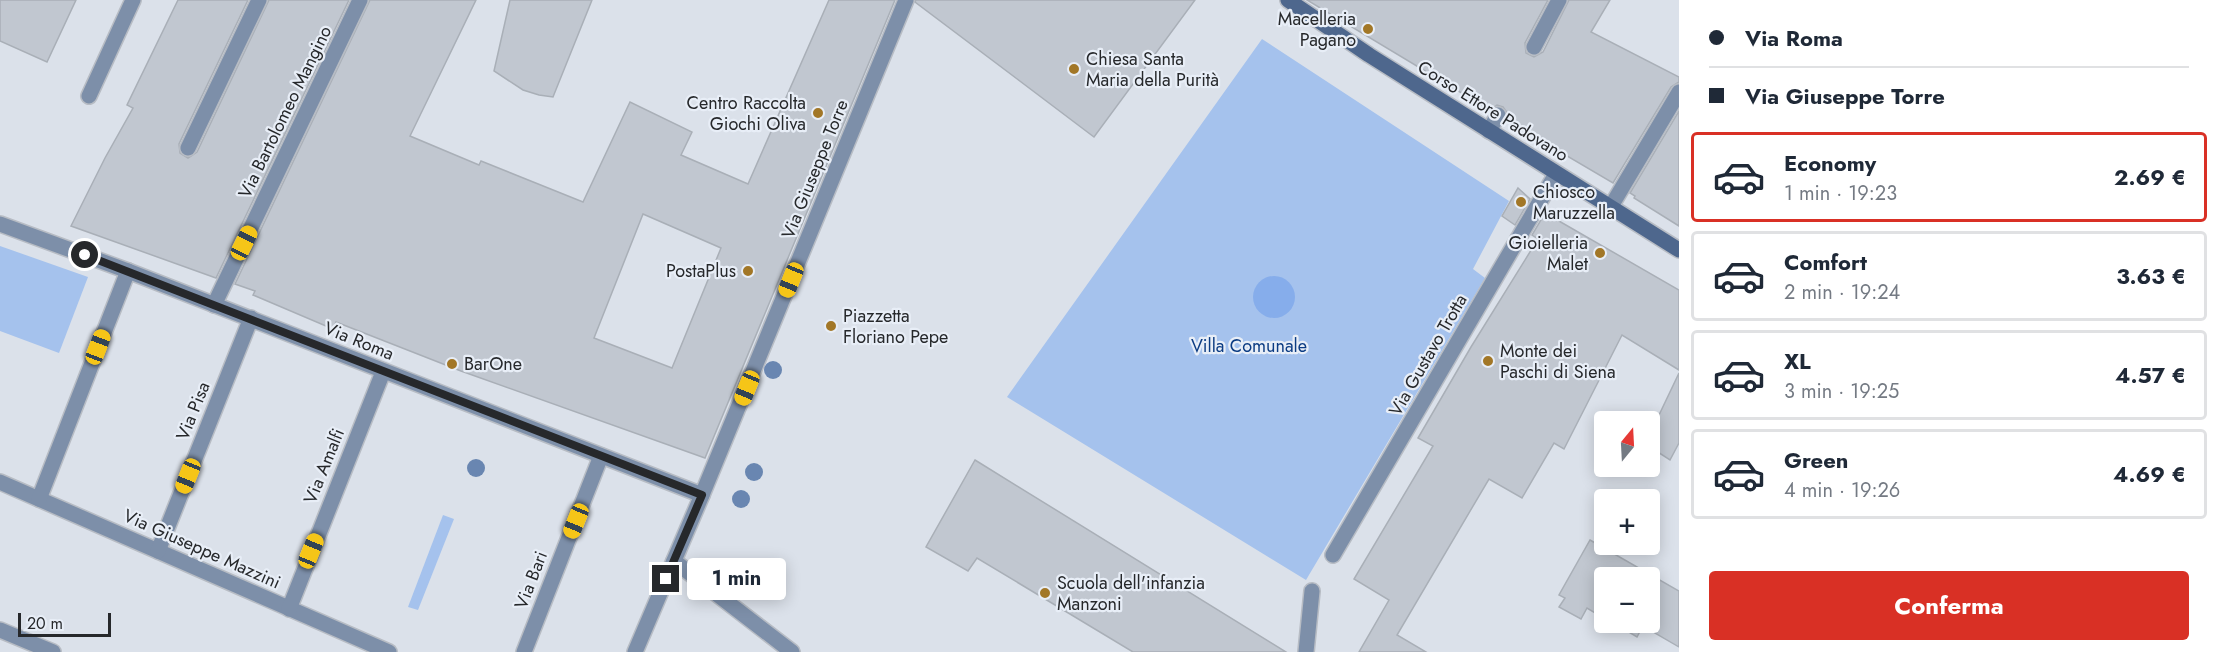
<!DOCTYPE html>
<html lang="it">
<head>
<meta charset="utf-8">
<style>
	body { margin:0; font-family:Jost,sans-serif; background:#f6f6f7; color:#1f2937; height:100vh; display:flex; flex-direction:column; font-size:22px; white-space:nowrap }
	* { box-sizing:border-box; margin:0 }
	p { font-size:20px; color:#747a83 }
	.icon { flex:none; width:33px; height:33px; fill:none; stroke:currentColor; stroke-width:2; stroke-linecap:round; stroke-linejoin:round }
	.map { position:relative; flex:1; overflow:hidden }
	.drawer { display:flex; flex-direction:column; background:#fff; width:540px }
	.drawer>* { flex:none }
	.top-card { display:grid; align-content:center; height:132px; padding:0 30px; background:#fff }
	.needle { width:39px; rotate:18deg }
	.tools { position:absolute; left:1594px; top:411px; display:grid; gap:12px }
	.tools a { display:grid; place-items:center; width:66px; height:66px; border-radius:6px; background:#fff; box-shadow:0 3px 15px #0003; font-size:30px }
	.scale { position:absolute; left:18px; bottom:15px; width:93px; box-sizing:border-box; padding-left:6px; border:3px solid #26282b; border-top:0; font-size:16px; line-height:21px; white-space:nowrap; color:#26282b; -webkit-text-stroke:4px #e8eef7; paint-order:stroke }
	.end { position:absolute; width:27px; height:27px; margin:-14px; border:8px solid #26282b; background:#fff; box-shadow:0 0 0 3px #fff }
	.from { border-radius:50% }
	.bubble { position:absolute; height:42px; border-radius:6px; background:#fff; box-shadow:0 3px 15px #0003; font-size:20px; font-weight:700; line-height:42px; text-align:center }
	.car { position:absolute; width:18px; height:36px; margin:-18px -9px; border-radius:8px; box-shadow:0 0 4px 2px #0007; background:linear-gradient(#f5c518 24%,#345 0 40%,#f5c518 0 76%,#345 0 86%,#f5c518 0) }
	.top-card b { display:flex; align-items:center; gap:21px; height:57px; font-size:22px }
	.top-card b+b { border-top:2px solid #e0e1e3 }
	.top-card i { width:15px; height:15px; background:#1f2937 }
	ul { padding:0; list-style:none }
	li { display:flex; align-items:center; gap:18px; height:90px; margin:0 12px 9px; padding:0 18px; border:3px solid #e0e1e3; border-radius:6px }
	li div { flex:1 }
	li b { display:block; font-size:22px }
	li em { font-style:normal; font-weight:700 }
	li.active { border-color:#d93025 }
	li>.icon { width:54px; height:54px; stroke-width:1.5 }
	.cta { display:flex; gap:12px; margin-top:auto; padding:12px 30px }
	.cta a { flex:1; height:69px; border-radius:6px; background:#d93025; color:#fff; font-size:24px; font-weight:700; line-height:69px; text-align:center }
	main { display:flex; flex:1; min-height:0 }
	.map>svg:first-child { display:block }
	.green { fill:#a5c2ed }
	.water { fill:#86adeb }
	.building { fill:#c1c7d0; stroke:#a9afb7; stroke-width:1.5; fill-rule:evenodd }
	.lines { fill:none; stroke-linecap:round; stroke-linejoin:round }
	.lane-casing { stroke:#b7bcc4; stroke-width:18 }
	.street-casing { stroke:#b7bcc4; stroke-width:18 }
	.secondary-casing { stroke:#b7bcc4; stroke-width:18 }
	.lane { stroke:#7d8fa9; stroke-width:15 }
	.street { stroke:#7d8fa9; stroke-width:15 }
	.secondary { stroke:#4e678d; stroke-width:15 }
	.tree { fill:#6986b1 }
	.route { stroke:#26282b; stroke-width:8 }
	.poi-dot { fill:#a27727; stroke:#e8eef7; stroke-width:2 }
	.labels { text-anchor:middle; dominant-baseline:central; stroke-width:4.5; stroke-linejoin:round; paint-order:stroke }
	.poi-label { font-size:18px; fill:#26282b; stroke:#e8eef7; text-anchor:start }
	.street-label { font-size:18px; fill:#26282b; stroke:#e8eef7 }
	.park-label { font-size:18px; fill:#0c3c83; stroke:#e8eef7 }
</style>
</head>
<body>
<main>
<div class="map">
<svg width="1679" height="652" viewBox="0 0 1679 652">
	<rect width="100%" height="100%" fill="#dbe1ea"/>
	<g class="green">
		<path d="M 1262,39 L 1509,201 L 1473,269 L 1485,278 L 1306,580 L 1007,397 Z"/>
		<path d="M 0,246 L 88,277 L 59,353 L 0,331 Z"/>
		<path d="M 443,515 L 454,519 L 418,610 L 408,607 Z"/>
	</g>
	<circle class="water" cx="1274" cy="297" r="21"/>
	<g class="building">
		<path d="M 0,0 L 76,0 L 47,62 L 0,41 Z"/>
		<path d="M 178,0 L 248,0 L 179,144 L 180,153 L 188,158 L 197,152 L 269,0 L 349,0 L 216,278 L 71,226 L 105,158 L 133,108 L 127,105 Z"/>
		<path d="M 370,0 L 476,0 L 410,136 L 479,165 L 481,161 L 583,202 L 630,102 L 692,132 L 681,155 L 748,184 L 829,0 L 895,0 L 705,458 L 461,371 L 336,322 L 333,329 L 253,295 L 255,291 L 235,284 ZM 643,214 L 721,248 L 672,368 L 594,338 Z"/>
		<path d="M 510,0 L 592,0 L 553,97 L 539,95 L 523,90 L 494,71 Z"/>
		<path d="M 916,0 L 1195,0 L 1094,137 L 915,2 Z"/>
		<path d="M 1307,0 L 1548,0 L 1525,43 L 1526,53 L 1534,57 L 1543,52 L 1569,0 L 1610,0 L 1591,32 L 1679,77 L 1679,82 L 1671,87 L 1613,183 L 1506,120 L 1508,114 L 1503,107 L 1497,105 L 1490,110 Z"/>
		<path d="M 1679,111 L 1679,226 L 1634,198 L 1635,196 L 1630,193 Z"/>
		<path d="M 1518,188 L 1530,199 L 1515,225 L 1502,216 Z"/>
		<path d="M 1545,213 L 1679,290 L 1679,370 L 1622,335 L 1564,449 L 1554,443 L 1522,498 L 1489,479 L 1397,635 L 1426,652 L 1359,652 L 1389,600 L 1354,579 L 1433,446 L 1418,438 L 1471,347 L 1538,239 L 1532,235 Z"/>
		<path d="M 1679,373 L 1679,443 L 1670,460 L 1650,447 L 1650,434 Z"/>
		<path d="M 975,460 L 1286,652 L 1133,652 L 977,558 L 968,571 L 926,547 Z"/>
		<path d="M 1590,540 L 1679,591 L 1679,647 L 1643,626 L 1637,637 L 1612,622 L 1650,622 L 1650,578 L 1605,578 L 1605,619 L 1587,608 L 1581,619 L 1559,607 L 1565,598 L 1559,595 Z"/>
	</g>
	<g class="lines">
		<defs>
			<g id="lane">
				<path d="M 1534,47 L 1559,0"/>
				<path d="M 1489,131 L 1498,115"/>
				<path d="M 1610,208 L 1679,92"/>
			</g>
			<g id="street">
				<path d="M 89,96 L 133,0"/>
				<path d="M 188,148 L 259,0"/>
				<path d="M 0,224 L 128,271 L 702,495"/>
				<path d="M 214,305 L 360,0"/>
				<path d="M 0,482 L 389,652"/>
				<path d="M 39,499 L 128,271"/>
				<path d="M 158,551 L 251,318"/>
				<path d="M 1333,555 L 1556,174"/>
				<path d="M 674,561 L 792,652"/>
				<path d="M 289,609 L 383,372"/>
				<path d="M 0,630 L 53,652"/>
				<path d="M 524,652 L 601,456"/>
				<path d="M 635,652 L 702,495 L 906,0"/>
				<path d="M 1306,652 L 1312,591"/>
			</g>
			<path id="secondary" d="M 1288,0 L 1369,55 L 1679,250"/>
		</defs>
		<use href="#lane" class="lane-casing"/>
		<use href="#street" class="street-casing"/>
		<use href="#secondary" class="secondary-casing"/>
		<use href="#lane" class="lane"/>
		<use href="#street" class="street"/>
		<use href="#secondary" class="secondary"/>
	</g>
	<g class="tree">
		<circle cx="773" cy="370" r="9"/>
		<circle cx="476" cy="468" r="9"/>
		<circle cx="754" cy="472" r="9"/>
		<circle cx="741" cy="499" r="9"/>
	</g>
	<g class="lines">
		<path class="route" d="M 85,255 L 702,495 L 666,579"/>
	</g>
	<g class="poi-dot">
		<circle cx="1368" cy="29" r="6"/>
		<circle cx="1074" cy="69" r="6"/>
		<circle cx="818" cy="113" r="6"/>
		<circle cx="1521" cy="202" r="6"/>
		<circle cx="1600" cy="253" r="6"/>
		<circle cx="748" cy="271" r="6"/>
		<circle cx="831" cy="326" r="6"/>
		<circle cx="1488" cy="361" r="6"/>
		<circle cx="452" cy="364" r="6"/>
		<circle cx="1045" cy="593" r="6"/>
	</g>
	<g class="labels">
		<g class="poi-label">
			<text x="1356" y="19" text-anchor="end">Macelleria<tspan x="1356" dy="21">Pagano</tspan></text>
			<text x="1086" y="59">Chiesa Santa<tspan x="1086" dy="21">Maria della Purità</tspan></text>
			<text x="806" y="103" text-anchor="end">Centro Raccolta<tspan x="806" dy="21">Giochi Oliva</tspan></text>
			<text x="1533" y="192">Chiosco<tspan x="1533" dy="21">Maruzzella</tspan></text>
			<text x="1588" y="243" text-anchor="end">Gioielleria<tspan x="1588" dy="21">Malet</tspan></text>
			<text x="736" y="271" text-anchor="end">PostaPlus</text>
			<text x="843" y="316">Piazzetta<tspan x="843" dy="21">Floriano Pepe</tspan></text>
			<text x="1500" y="351">Monte dei<tspan x="1500" dy="21">Paschi di Siena</tspan></text>
			<text x="464" y="364">BarOne</text>
			<text x="1057" y="583">Scuola dell'infanzia<tspan x="1057" dy="21">Manzoni</tspan></text>
		</g>
		<g class="street-label">
			<text transform="translate(1493 111) rotate(32)">Corso Ettore Padovano</text>
			<text transform="translate(285 112) rotate(-64)">Via Bartolomeo Mangino</text>
			<text transform="translate(815 169) rotate(-68)">Via Giuseppe Torre</text>
			<text transform="translate(359 341) rotate(22)">Via Roma</text>
			<text transform="translate(1428 355) rotate(-60)">Via Gustavo Trotta</text>
			<text transform="translate(193 411) rotate(-68)">Via Pisa</text>
			<text transform="translate(324 466) rotate(-68)">Via Amalfi</text>
			<text transform="translate(202 549) rotate(24)">Via Giuseppe Mazzini</text>
			<text transform="translate(531 580) rotate(-69)">Via Bari</text>
		</g>
		<g class="park-label">
			<text x="1249" y="346">Villa Comunale</text>
		</g>
	</g>
</svg>
<div class="tools">
<a><svg class="needle" viewBox="-14 -14 28 28"><path d="M0-13l5 13h-10z" fill="#e53935"/><path d="M0 13l5-13h-10z" fill="#747a83"/></svg></a>
<a>+</a>
<a>−</a>
</div>
<div class="scale">20 m</div>
<i class="end from" style="left:85px;top:255px"></i>
<i class="end" style="left:666px;top:579px"></i>
<div class="bubble" style="left:687px;top:558px;width:99px">1 min</div>
<i class="car" style="left:244px;top:243px;rotate:26deg"></i>
<i class="car" style="left:791px;top:280px;rotate:202deg"></i>
<i class="car" style="left:98px;top:347px;rotate:21deg"></i>
<i class="car" style="left:747px;top:388px;rotate:202deg"></i>
<i class="car" style="left:188px;top:476px;rotate:202deg"></i>
<i class="car" style="left:576px;top:521px;rotate:202deg"></i>
<i class="car" style="left:311px;top:551px;rotate:22deg"></i>
</div>
<section class="drawer">
<div class="top-card">
<b><i class="from"></i>Via Roma</b>
<b><i></i>Via Giuseppe Torre</b>
</div>
<ul>
<li class="active"><svg class="icon" aria-label="car" viewBox="0 0 24 24"><path d="M5 17H2v-5l4-1 3-4h7l3 4 3 1v5h-3M9 17h6M6 11h13"/><circle cx="7" cy="17" r="2"/><circle cx="17" cy="17" r="2"/></svg><div><b>Economy</b><p>1 min · 19:23</p></div><em>2.69 €</em></li>
<li><svg class="icon" aria-label="car" viewBox="0 0 24 24"><path d="M5 17H2v-5l4-1 3-4h7l3 4 3 1v5h-3M9 17h6M6 11h13"/><circle cx="7" cy="17" r="2"/><circle cx="17" cy="17" r="2"/></svg><div><b>Comfort</b><p>2 min · 19:24</p></div><em>3.63 €</em></li>
<li><svg class="icon" aria-label="car" viewBox="0 0 24 24"><path d="M5 17H2v-5l4-1 3-4h7l3 4 3 1v5h-3M9 17h6M6 11h13"/><circle cx="7" cy="17" r="2"/><circle cx="17" cy="17" r="2"/></svg><div><b>XL</b><p>3 min · 19:25</p></div><em>4.57 €</em></li>
<li><svg class="icon" aria-label="car" viewBox="0 0 24 24"><path d="M5 17H2v-5l4-1 3-4h7l3 4 3 1v5h-3M9 17h6M6 11h13"/><circle cx="7" cy="17" r="2"/><circle cx="17" cy="17" r="2"/></svg><div><b>Green</b><p>4 min · 19:26</p></div><em>4.69 €</em></li>
</ul>
<div class="cta"><a>Conferma</a></div>
</section>
</main>
</body>
</html>
